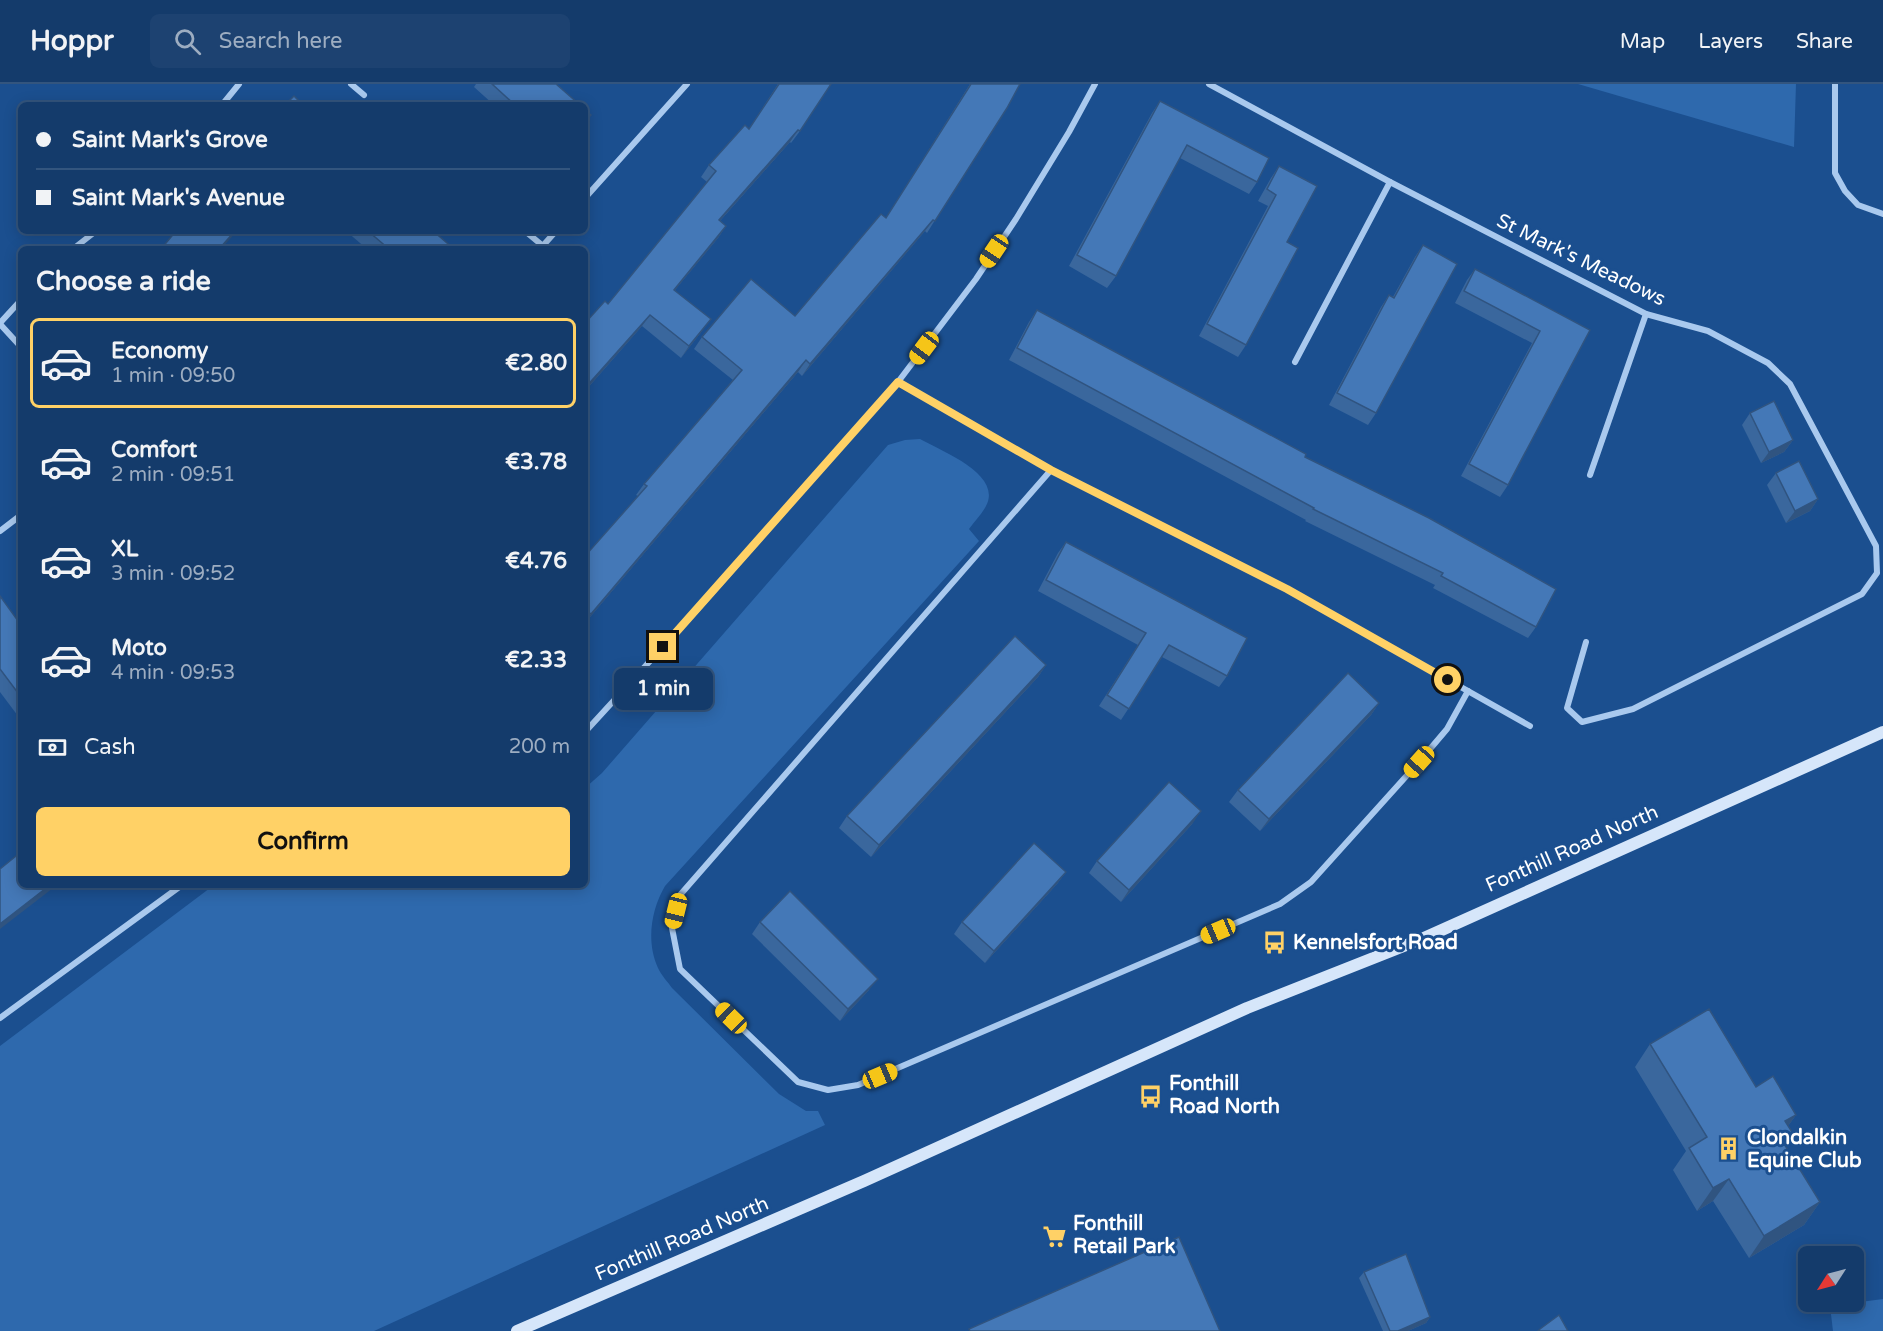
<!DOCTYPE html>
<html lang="en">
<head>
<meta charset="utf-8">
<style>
	body { margin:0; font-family:"Varela Round",sans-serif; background:#1d4271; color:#f1f3f6; height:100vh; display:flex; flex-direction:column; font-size:22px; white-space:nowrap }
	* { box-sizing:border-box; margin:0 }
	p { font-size:20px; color:#9dadc1 }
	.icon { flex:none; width:33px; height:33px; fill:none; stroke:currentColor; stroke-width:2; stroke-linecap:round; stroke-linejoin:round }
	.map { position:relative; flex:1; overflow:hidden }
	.details { position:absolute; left:18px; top:162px; width:570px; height:642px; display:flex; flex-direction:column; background:#143b6b; border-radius:9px; box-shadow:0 3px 15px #0003,0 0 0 2px #33557e }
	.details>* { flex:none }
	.top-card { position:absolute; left:18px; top:18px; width:570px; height:132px; border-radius:9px; box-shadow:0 3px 15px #0003,0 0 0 2px #33557e; display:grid; align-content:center; height:132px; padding:0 18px; background:#143b6b }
	.needle { width:39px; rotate:234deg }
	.tools { position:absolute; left:1798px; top:1162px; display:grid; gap:12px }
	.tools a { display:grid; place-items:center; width:66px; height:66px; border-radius:9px; background:#143b6b; box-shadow:0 3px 15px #0003,0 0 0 2px #33557e; font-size:30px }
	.end { position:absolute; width:27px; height:27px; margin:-14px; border:8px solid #ffd166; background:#111; box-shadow:0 0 0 3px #111 }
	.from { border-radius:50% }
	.bubble { position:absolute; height:42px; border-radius:9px; background:#143b6b; box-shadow:0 3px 15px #0003,0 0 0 2px #33557e; font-size:20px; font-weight:800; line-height:42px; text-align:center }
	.car { position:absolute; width:18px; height:36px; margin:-18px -9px; border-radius:8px; box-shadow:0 0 4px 2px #0007; background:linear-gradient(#f5c518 24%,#345 0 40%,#f5c518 0 76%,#345 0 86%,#f5c518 0) }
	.top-card b { display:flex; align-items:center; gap:21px; height:57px; font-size:22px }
	.top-card b+b { border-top:2px solid #33557e }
	.top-card i { width:15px; height:15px; background:#f1f3f6 }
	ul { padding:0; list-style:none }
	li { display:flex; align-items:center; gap:18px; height:90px; margin:0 12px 9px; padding:0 6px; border:3px solid transparent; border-radius:9px }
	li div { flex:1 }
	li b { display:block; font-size:22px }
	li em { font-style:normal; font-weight:800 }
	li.current { border-color:#ffd166 }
	li>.icon { width:54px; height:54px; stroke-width:1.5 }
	h2 { padding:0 18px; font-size:27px; line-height:72px }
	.pay { display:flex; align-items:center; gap:15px; height:66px; padding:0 18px; font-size:22px }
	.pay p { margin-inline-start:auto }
	.primary-button { display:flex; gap:12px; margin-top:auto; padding:12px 18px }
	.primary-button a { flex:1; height:69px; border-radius:9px; background:#ffd166; color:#111; font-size:24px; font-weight:800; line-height:69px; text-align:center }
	header { display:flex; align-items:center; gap:36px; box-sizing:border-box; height:84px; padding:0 30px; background:#143b6b; border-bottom:2px solid #33557e }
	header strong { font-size:28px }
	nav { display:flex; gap:33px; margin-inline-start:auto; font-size:21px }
	.search { width:420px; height:54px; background:#1d4271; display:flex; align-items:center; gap:15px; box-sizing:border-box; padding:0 21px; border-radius:9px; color:#9dadc1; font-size:22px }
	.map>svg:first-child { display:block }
	.green { fill:#2e69ad }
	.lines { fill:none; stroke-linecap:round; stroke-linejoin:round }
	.street { stroke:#a9c9ee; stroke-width:6 }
	.secondary { stroke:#d6e6fa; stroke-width:12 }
	.wall { fill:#3a679d }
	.shaded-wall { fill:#305480 }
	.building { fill:#4478b7; stroke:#305480; stroke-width:1.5 }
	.route { stroke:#ffd166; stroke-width:8 }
	.labels { text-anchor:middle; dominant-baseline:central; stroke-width:6; stroke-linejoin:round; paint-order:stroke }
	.street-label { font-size:20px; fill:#fff; stroke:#1b4f8f }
	.poi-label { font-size:20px; font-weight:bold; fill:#fff; stroke:#1b4f8f; text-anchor:start }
</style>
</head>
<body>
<header>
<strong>Hoppr</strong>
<div class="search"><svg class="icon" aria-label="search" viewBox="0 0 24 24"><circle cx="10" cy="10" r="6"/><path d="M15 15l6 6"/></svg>Search here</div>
<nav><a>Map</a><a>Layers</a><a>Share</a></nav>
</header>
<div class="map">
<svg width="1883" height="1247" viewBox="0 0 1883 1247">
	<rect width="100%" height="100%" fill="#1b4f8f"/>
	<g class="green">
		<path d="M 1578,0 L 1796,0 L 1794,63 Z"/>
		<path d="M 920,355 C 941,367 1003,390 986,422 C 982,430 974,438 969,445 L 979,457 L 665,802 C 651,826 646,858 658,884 C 661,891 668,898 672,904 L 779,1010 L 806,1027 L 818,1027 L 825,1041 L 374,1247 L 0,1247 L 0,962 L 214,801 L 585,801 L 585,704 L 602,689 L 888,361 L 905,356 Z"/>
		<path d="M 1883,1215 L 1883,1247 L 1833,1247 L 1830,1222 Z"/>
	</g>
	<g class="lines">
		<g class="street">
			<path d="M 351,0 L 364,11"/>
			<path d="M 1209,0 L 1390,98 L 1646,230 L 1708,247 L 1768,279 L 1790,300 L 1876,462 L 1877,489 L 1862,510 L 1633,625 L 1582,638 L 1567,624 L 1586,558"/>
			<path d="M 1835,0 L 1835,89 L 1845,107 L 1858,121 L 1883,130"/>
			<path d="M 222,21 L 239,0"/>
			<path d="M 585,114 L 687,0"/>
			<path d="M 525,147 L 543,162"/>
			<path d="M 73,165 L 96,147"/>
			<path d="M 540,165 L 556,147"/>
			<path d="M 0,239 L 21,216"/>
			<path d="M 0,240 L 21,263"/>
			<path d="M 1295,278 L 1390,98"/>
			<path d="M 898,298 L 1051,386 L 1287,505 L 1530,642"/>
			<path d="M 1051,386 L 680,811 L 672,844 L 680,885 L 798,998 L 828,1006 L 858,1001 L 1280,820 L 1311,798 L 1419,678 L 1447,645 L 1468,607"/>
			<path d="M 1590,391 L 1646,230"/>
			<path d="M 0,447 L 21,431"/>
			<path d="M 585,648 L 694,529 L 898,298 L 976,195 L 1016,135 L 1069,48 L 1095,0"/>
			<path d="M 0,934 L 182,801"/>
		</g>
		<path class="secondary" d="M 517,1247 L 864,1097 L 1247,924 L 1424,854 L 1883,648"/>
	</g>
	<g class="wall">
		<path d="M 476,0 L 556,0 L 580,21 L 494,21 L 474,3 Z"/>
		<path d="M 778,0 L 800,47 L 791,59 L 790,58 L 720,137 L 726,142 L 718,154 L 675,206 L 702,247 L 681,274 L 642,242 L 585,307 L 585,239 L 608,220 L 707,98 L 701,93 L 709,81 L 749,45 Z"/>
		<path d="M 970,0 L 1020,0 L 927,149 L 925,147 L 802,292 L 798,288 L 585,539 L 585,472 L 638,412 L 636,411 L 644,400 L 733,296 L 694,265 L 702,253 L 795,232 L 886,134 Z"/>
		<path d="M 1160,17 L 1257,98 L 1249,110 L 1180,74 L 1116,192 L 1107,204 L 1069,182 L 1152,29 Z"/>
		<path d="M 1279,82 L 1287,158 L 1246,261 L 1238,273 L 1199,252 L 1268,122 L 1258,117 L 1271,94 Z"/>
		<path d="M 346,147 L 433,147 L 454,165 L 367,165 Z"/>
		<path d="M 1423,161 L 1376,329 L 1368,341 L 1329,321 L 1381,223 L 1389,211 L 1393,213 L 1415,173 Z"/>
		<path d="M 1475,185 L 1590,246 L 1508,401 L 1500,413 L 1461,392 L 1532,259 L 1455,219 L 1467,196 Z"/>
		<path d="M 1037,226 L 1305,373 L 1536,543 L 1528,554 L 1433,504 L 1435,501 L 1305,437 L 1306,436 L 1009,276 L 1029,238 Z"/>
		<path d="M 1750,329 L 1793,356 L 1784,368 L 1761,379 L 1742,341 Z"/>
		<path d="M 1776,389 L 1818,415 L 1810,427 L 1786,439 L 1767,401 Z"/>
		<path d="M 1066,458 L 1227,592 L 1219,603 L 1162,573 L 1121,636 L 1099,622 L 1138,561 L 1038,507 L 1058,469 Z"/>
		<path d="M 0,512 L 21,541 L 21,636 L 0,608 Z"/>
		<path d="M 1046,581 L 1038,593 L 871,773 L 839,744 L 847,732 Z"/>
		<path d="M 1379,619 L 1371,631 L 1260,747 L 1229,718 L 1238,706 Z"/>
		<path d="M 1193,739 L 1121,818 L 1089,789 L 1097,777 Z"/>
		<path d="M 1066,788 L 1057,800 L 985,879 L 954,850 L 962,838 Z"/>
		<path d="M 760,838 L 869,906 L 840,937 L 752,850 Z"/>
		<path d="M 1650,960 L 1756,1003 L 1796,1031 L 1788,1042 L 1784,1060 L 1820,1118 L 1804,1141 L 1749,1174 L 1713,1117 L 1697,1127 L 1673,1086 L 1686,1067 L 1635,983 Z"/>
		<path d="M 1364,1188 L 1430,1233 L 1426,1239 L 1408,1247 L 1383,1247 L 1359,1194 Z"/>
	</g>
	<g class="shaded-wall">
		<path d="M 798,46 L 790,58 L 710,148 L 719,136 Z"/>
		<path d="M 933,136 L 925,147 L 802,292 L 810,280 Z"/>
		<path d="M 726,142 L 718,154 L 666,217 L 674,206 Z"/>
		<path d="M 235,147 L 237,147 L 221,165 L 219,165 Z"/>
		<path d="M 650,231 L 642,242 L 585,307 L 585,304 Z"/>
		<path d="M 711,235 L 702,247 L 681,274 L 689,262 Z"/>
		<path d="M 806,276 L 798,288 L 585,539 L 591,530 Z"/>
		<path d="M 1793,356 L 1784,368 L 1761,379 L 1769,368 Z"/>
		<path d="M 1818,415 L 1810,427 L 1786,439 L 1795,427 Z"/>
		<path d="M 1046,581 L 1038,593 L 871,773 L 879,761 Z"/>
		<path d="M 1379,619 L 1371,631 L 1260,747 L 1269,735 Z"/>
		<path d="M 1201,727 L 1193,739 L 1121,818 L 1129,806 Z"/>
		<path d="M 1066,788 L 1057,800 L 985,879 L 994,867 Z"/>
		<path d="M 50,801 L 57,801 L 0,845 L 0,840 Z"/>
		<path d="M 878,895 L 869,906 L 840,937 L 848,925 Z"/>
		<path d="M 1796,1031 L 1780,1053 L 1785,1037 Z"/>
		<path d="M 1792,1048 L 1776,1071 L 1781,1055 Z"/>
		<path d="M 1729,1095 L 1713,1117 L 1697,1127 L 1713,1104 Z"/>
		<path d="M 1820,1118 L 1804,1141 L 1749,1174 L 1764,1152 Z"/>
		<path d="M 1430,1233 L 1426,1239 L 1408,1247 L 1398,1247 Z"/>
	</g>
	<g class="building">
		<path d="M 492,0 L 556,0 L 580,21 L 515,21 Z"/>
		<path d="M 779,0 L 831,0 L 800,47 L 798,46 L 719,136 L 726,142 L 674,206 L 711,235 L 689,262 L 650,231 L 585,304 L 585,239 L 605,217 L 608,220 L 716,87 L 709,81 L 745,41 L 749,45 Z"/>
		<path d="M 971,0 L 1020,0 L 1007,24 L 935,137 L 933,136 L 810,280 L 806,276 L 591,530 L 585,525 L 585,472 L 647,402 L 644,400 L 742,286 L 702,253 L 751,195 L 795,232 L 881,130 L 886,134 Z"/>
		<path d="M 294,12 L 303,21 L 285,21 Z"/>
		<path d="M 1160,17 L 1269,74 L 1257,98 L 1187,61 L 1116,192 L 1077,171 Z"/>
		<path d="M 585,26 L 591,31 L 585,37 Z"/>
		<path d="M 1279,82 L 1317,102 L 1287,158 L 1298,164 L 1246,261 L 1207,240 L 1276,111 L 1267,105 Z"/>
		<path d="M 176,147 L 235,147 L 219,165 L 161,165 Z"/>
		<path d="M 368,147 L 433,147 L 454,165 L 389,165 Z"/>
		<path d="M 1423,161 L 1457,180 L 1376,329 L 1337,309 L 1389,211 L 1394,214 Z"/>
		<path d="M 1475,185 L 1590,246 L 1508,401 L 1469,380 L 1540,247 L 1464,207 Z"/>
		<path d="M 1037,226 L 1306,370 L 1305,373 L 1429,434 L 1556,505 L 1536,543 L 1441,492 L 1443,489 L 1313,425 L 1314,424 L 1017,264 Z"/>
		<path d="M 1774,317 L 1793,356 L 1769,368 L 1750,329 Z"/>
		<path d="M 1799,377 L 1818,415 L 1795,427 L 1776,389 Z"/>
		<path d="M 1066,458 L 1247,554 L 1227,592 L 1169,561 L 1129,625 L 1107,611 L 1146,549 L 1046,496 Z"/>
		<path d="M 0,512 L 21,541 L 21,613 L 0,585 Z"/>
		<path d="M 1015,552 L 1046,581 L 879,761 L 847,732 Z"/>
		<path d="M 1348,589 L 1379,619 L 1269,735 L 1238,706 Z"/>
		<path d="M 1169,698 L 1201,727 L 1129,806 L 1097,777 Z"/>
		<path d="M 1034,759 L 1066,788 L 994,867 L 962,838 Z"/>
		<path d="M 21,768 L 21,801 L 50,801 L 0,840 L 0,785 Z"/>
		<path d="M 790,807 L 878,895 L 848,925 L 760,838 Z"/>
		<path d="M 1709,925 L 1756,1003 L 1773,992 L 1796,1031 L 1785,1037 L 1792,1048 L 1781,1055 L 1820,1118 L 1764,1152 L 1729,1095 L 1713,1104 L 1689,1064 L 1707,1053 L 1650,960 Z"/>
		<path d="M 1179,1153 L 1220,1247 L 970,1247 L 969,1245 Z"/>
		<path d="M 1406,1170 L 1430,1233 L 1398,1247 L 1390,1247 L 1364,1188 Z"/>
		<path d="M 1559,1231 L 1568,1247 L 1538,1247 L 1540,1245 Z"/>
	</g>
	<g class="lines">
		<path class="route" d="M 663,563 L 898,298 L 1051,386 L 1287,505 L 1448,596"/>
	</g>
	<defs>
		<symbol id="bus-bare" viewBox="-9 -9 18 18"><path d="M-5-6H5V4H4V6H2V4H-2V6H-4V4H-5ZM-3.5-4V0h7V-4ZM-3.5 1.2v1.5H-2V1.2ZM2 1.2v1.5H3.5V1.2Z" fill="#ffd166" stroke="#1b4f8f" stroke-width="2.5" paint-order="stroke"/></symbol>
		<symbol id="building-bare" viewBox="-9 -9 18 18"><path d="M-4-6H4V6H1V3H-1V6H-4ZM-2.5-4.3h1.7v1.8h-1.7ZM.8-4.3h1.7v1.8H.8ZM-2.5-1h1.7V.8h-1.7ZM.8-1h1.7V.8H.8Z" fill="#ffd166" stroke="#1b4f8f" stroke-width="2.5" paint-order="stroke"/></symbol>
		<symbol id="supermarket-bare" viewBox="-9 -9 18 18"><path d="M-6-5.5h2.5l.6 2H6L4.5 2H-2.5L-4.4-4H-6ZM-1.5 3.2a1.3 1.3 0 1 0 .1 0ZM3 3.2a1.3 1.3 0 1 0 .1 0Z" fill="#ffd166" stroke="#1b4f8f" stroke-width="2.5" paint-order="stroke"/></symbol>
	</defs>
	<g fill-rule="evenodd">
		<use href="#bus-bare" x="1258" y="842" width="33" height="33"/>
		<use href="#bus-bare" x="1134" y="996" width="33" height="33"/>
		<use href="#building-bare" x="1712" y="1048" width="33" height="33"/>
		<use href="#supermarket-bare" x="1038" y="1136" width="33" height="33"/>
	</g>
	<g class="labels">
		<g class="street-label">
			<text transform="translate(1581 176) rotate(26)">St Mark's Meadows</text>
			<text transform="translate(1572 765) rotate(-24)">Fonthill Road North</text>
			<text transform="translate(682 1155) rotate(-23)">Fonthill Road North</text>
		</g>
		<g class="poi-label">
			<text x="1293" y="859">Kennelsfort Road</text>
			<text x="1169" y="1000">Fonthill<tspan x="1169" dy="23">Road North</tspan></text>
			<text x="1747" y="1054">Clondalkin<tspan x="1747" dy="23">Equine Club</tspan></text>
			<text x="1073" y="1140">Fonthill<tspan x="1073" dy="23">Retail Park</tspan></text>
		</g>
	</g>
</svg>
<div class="tools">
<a><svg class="needle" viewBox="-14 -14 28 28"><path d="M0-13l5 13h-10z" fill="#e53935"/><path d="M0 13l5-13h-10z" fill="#9dadc1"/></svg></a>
</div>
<i class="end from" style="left:1448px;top:596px"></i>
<i class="end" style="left:663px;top:563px"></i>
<div class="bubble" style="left:614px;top:584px;width:99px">1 min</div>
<i class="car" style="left:994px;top:167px;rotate:214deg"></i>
<i class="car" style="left:924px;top:264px;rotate:217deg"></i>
<i class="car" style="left:1419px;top:678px;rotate:222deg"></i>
<i class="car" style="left:676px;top:827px;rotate:194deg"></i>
<i class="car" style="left:1218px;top:847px;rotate:247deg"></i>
<i class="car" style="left:731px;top:934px;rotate:314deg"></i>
<i class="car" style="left:880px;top:992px;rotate:67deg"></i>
<div class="top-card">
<b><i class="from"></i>Saint Mark's Grove</b>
<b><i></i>Saint Mark's Avenue</b>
</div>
<section class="details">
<h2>Choose a ride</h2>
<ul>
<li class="current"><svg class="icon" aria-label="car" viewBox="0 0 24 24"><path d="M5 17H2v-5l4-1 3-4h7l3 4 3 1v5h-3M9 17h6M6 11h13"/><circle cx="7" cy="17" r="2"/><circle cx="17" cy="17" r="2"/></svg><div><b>Economy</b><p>1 min · 09:50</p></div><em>€2.80</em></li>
<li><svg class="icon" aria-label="car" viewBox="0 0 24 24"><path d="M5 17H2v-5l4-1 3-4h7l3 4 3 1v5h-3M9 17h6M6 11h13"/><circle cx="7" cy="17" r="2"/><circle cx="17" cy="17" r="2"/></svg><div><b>Comfort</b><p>2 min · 09:51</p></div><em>€3.78</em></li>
<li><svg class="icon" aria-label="car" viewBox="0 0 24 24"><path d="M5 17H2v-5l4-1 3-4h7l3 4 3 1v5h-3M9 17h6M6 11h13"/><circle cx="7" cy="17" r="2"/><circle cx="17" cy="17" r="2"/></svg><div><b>XL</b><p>3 min · 09:52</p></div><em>€4.76</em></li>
<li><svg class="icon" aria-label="car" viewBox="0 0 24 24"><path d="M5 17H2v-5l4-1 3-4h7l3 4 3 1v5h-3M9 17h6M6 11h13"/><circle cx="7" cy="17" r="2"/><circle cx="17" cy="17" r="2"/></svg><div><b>Moto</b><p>4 min · 09:53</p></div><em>€2.33</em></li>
</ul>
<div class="pay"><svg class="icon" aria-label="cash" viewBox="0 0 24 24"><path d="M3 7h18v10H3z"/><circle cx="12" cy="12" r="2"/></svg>Cash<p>200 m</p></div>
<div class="primary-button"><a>Confirm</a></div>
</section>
</div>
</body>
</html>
